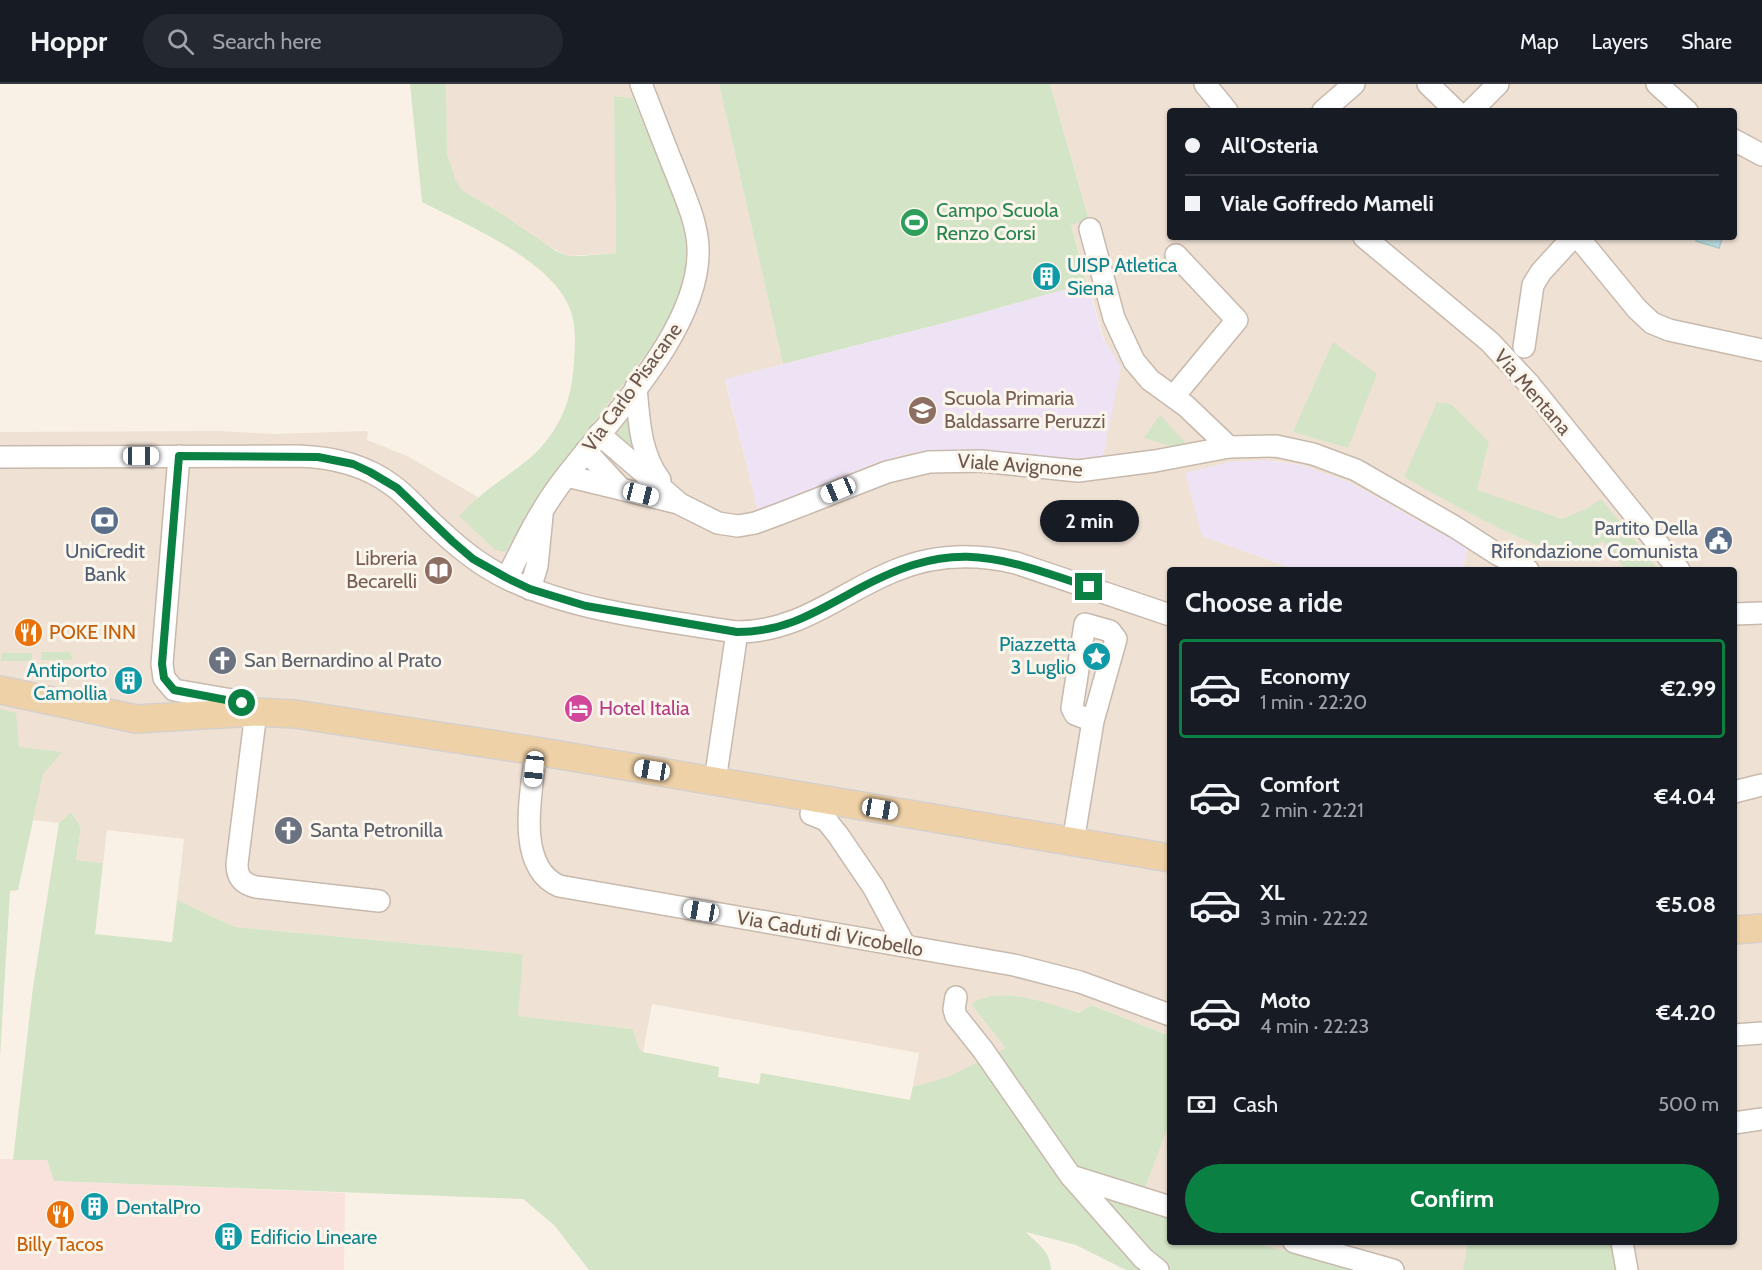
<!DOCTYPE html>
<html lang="en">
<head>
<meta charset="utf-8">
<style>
	body { margin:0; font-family:Cabin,sans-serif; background:#242831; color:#f1f3f6; height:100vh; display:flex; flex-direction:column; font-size:22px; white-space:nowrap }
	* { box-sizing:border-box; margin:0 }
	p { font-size:20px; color:#9ea1a6 }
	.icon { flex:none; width:33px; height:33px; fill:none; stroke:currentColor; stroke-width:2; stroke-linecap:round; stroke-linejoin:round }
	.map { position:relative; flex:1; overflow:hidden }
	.drawer { position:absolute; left:1167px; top:483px; width:570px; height:678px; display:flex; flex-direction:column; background:#171b24; border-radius:6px; box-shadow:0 2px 4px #0004 }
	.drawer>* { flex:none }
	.top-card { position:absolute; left:1167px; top:24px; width:570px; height:132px; border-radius:6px; box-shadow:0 2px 4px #0004; display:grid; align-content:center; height:132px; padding:0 18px; background:#171b24 }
	.end { position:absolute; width:27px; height:27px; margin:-14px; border:8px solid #0b8043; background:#fff; box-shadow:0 0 0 3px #fff }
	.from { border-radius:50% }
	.bubble { position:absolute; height:42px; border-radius:21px; background:#171b24; box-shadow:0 2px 4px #0004; font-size:20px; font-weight:700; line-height:42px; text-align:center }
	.car { position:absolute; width:18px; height:36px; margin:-18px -9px; border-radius:8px; box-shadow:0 0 4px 2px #0007; background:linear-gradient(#fff 24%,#345 0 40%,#fff 0 76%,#345 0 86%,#fff 0) }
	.top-card b { display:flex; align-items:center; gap:21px; height:57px; font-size:22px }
	.top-card b+b { border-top:2px solid #363941 }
	.top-card i { width:15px; height:15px; background:#f1f3f6 }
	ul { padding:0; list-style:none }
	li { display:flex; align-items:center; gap:18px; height:99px; margin:0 12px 9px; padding:0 6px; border:3px solid transparent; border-radius:6px }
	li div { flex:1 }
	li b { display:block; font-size:22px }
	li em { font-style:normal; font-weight:700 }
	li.current { border-color:#0b8043 }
	li>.icon { width:54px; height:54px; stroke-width:1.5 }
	h2 { padding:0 18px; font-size:27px; line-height:72px }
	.pay { display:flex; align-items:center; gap:15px; height:66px; padding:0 18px; font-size:22px }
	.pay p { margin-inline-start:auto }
	.action { display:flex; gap:12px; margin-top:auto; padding:12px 18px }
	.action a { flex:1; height:69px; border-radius:36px; background:#0b8043; color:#fff; font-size:24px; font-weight:700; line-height:69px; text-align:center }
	header { display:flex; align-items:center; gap:36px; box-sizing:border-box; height:84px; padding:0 30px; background:#171b24; border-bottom:2px solid #363941 }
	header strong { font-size:28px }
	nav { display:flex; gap:33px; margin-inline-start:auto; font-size:21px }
	.search { width:420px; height:54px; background:#242831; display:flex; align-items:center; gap:15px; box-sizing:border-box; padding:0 21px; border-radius:33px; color:#9ea1a6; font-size:22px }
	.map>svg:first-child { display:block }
	.residential { fill:#efe2d5; fill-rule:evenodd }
	.commercial { fill:#f8e2db }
	.education { fill:#eee3f5 }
	.green { fill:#d4e4c6 }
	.water { fill:#bddce0; stroke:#a5cbd0; stroke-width:1.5 }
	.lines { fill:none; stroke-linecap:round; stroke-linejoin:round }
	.minor-casing { stroke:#c8b9ad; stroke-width:24 }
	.major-casing { stroke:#d6d0cd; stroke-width:30 }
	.minor { stroke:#fff; stroke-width:21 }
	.major { stroke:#efd1a7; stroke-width:27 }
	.route { stroke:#0b8043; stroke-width:8 }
	.labels { text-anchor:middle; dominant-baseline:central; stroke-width:6; stroke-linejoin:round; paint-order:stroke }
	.leisure-label { font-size:20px; fill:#27864d; stroke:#fcf5eb; text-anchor:start }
	.culture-label { font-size:20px; fill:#0d838f; stroke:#fcf5eb; text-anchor:start }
	.street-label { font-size:20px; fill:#6e584e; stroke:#fcf5eb }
	.education-label { font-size:20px; fill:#785e54; stroke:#fcf5eb; text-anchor:start }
	.service-label { font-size:20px; fill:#4e5e75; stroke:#fcf5eb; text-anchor:end }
	.food-label { font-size:20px; fill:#c56008; stroke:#fcf5eb; text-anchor:start }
	.worship-label { font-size:20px; fill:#5b616d; stroke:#fcf5eb; text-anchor:start }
	.hotel-label { font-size:20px; fill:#b23c85; stroke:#fcf5eb; text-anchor:start }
</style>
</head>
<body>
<header>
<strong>Hoppr</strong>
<div class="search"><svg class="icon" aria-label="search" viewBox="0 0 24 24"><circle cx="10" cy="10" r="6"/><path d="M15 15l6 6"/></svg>Search here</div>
<nav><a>Map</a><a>Layers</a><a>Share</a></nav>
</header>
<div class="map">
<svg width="1762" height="1186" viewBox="0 0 1762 1186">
	<rect width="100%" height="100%" fill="#f9f1e6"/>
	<g class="residential">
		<path d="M 446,0 L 719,0 L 783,280 L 725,296 L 758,426 L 878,378 L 910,369 L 961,365 L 1067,374 L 1103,373 L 1106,357 L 1105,258 L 1071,141 L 1089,135 L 1050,0 L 1762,0 L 1762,1186 L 1350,1186 L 1253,1158 L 1734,1158 L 1734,486 L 1463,486 L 1467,464 L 1351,399 L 1302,381 L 1277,377 L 1230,378 L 1202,452 L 1297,486 L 1170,486 L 1170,952 L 1091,921 L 1081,929 L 1028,914 L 971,920 L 1007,964 L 967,985 L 931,999 L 913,1002 L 919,969 L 652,920 L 643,968 L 639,965 L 633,945 L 517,932 L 522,870 L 235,843 L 177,816 L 184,755 L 107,746 L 103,779 L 76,776 L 81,744 L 71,728 L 59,739 L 33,736 L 13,736 L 0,746 L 0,348 L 220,347 L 274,350 L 365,347 L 368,348 L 367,356 L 407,372 L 478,413 L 460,432 L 495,466 L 662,247 L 677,216 L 687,172 L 686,158 L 675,117 L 633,14 L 614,12 L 616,169 L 568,172 L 541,158 L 499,128 L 463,107 L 456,97 L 447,69 ZM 1170,27 L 1734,27 L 1734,153 L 1170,153 Z"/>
		<path d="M 1170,1038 L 1170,1134 L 1137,1125 Z"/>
	</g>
	<path class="commercial" d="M 0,1075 L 47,1076 L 54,1097 L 345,1109 L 344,1186 L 0,1186 Z"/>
	<g class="education">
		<path d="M 1087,199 L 1103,254 L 1121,283 L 1103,373 L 1067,374 L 961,365 L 910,369 L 878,378 L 758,426 L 725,295 L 963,234 Z"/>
		<path d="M 1262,376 L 1302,381 L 1351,399 L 1467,464 L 1463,486 L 1297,486 L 1202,452 L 1185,389 L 1230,378 Z"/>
	</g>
	<g class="green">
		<path d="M 410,0 L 446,0 L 447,69 L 456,97 L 463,107 L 499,128 L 556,167 L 568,172 L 580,172 L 616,169 L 614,12 L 633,14 L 675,117 L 684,148 L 687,172 L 685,193 L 673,226 L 652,262 L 548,398 L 505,468 L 495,466 L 459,432 C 466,426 472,418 479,413 C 499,395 525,382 543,361 C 565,334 572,311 574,277 C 575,262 576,245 572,231 C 558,178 466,141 422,118 Z"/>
		<path d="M 719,0 L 1050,0 L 1089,136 L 1071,141 L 1087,199 L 963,234 L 783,280 Z"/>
		<path d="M 1333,258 L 1377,290 L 1348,364 L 1293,348 Z"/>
		<path d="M 1437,318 L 1451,320 L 1489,358 L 1477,406 L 1562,435 L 1586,425 L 1601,415 L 1659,486 L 1626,486 L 1603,457 L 1572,474 C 1512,454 1459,424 1404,393 Z"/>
		<path d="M 1160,331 L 1186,359 L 1186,363 L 1181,365 L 1144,354 Z"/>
		<path d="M 629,334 L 642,377 L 616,351 Z"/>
		<path d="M 41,568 L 71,568 L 72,576 L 41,576 Z"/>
		<rect x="1" y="569" width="31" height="8"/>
		<path d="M 0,625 L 16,629 L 19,663 L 62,668 L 43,690 L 18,806 L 10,807 L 0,973 Z"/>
		<path d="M 71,728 L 81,744 L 76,776 L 103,779 L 95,850 L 172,858 L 177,816 L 235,843 L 523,870 L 518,932 L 633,945 L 639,965 L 643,968 L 719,983 L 718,993 L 759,1000 L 761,989 L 910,1016 L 913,1002 C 948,997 975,979 1006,964 L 971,920 C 1000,900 1050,920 1080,929 L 1091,921 L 1170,952 L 1170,1038 L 1137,1125 L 1170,1134 L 1170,1158 L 1253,1158 L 1350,1186 L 1126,1186 L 1076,1161 L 1026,1148 C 1037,1160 1051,1167 1051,1186 L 589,1186 L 554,1141 L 523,1115 L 54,1097 L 47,1076 L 13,1076 L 33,903 L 59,739 Z"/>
		<path d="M 1468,1158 L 1614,1158 L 1619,1186 L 1463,1186 Z"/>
	</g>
	<path class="water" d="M 1697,153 L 1722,155 L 1719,164 L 1696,157 Z"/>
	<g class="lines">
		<defs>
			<g id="minor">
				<path d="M 1205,0 L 1227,27"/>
				<path d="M 1428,0 L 1456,27"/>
				<path d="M 1657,0 L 1687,27"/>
				<path d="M 1323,27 L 1354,0"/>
				<path d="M 1471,27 L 1498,0"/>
				<path d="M 1734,56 L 1762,71"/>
				<path d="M 1090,145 L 1114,234 L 1134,277 L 1150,296 L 1186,322 L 1229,363"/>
				<path d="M 1364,153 L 1490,258 L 1530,301 L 1679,486"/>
				<path d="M 1578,153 L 1637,225 L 1652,239 L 1669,246 L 1762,266"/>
				<path d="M 1524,263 L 1533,201 L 1541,188 L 1573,153"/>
				<path d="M 636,303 C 639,336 640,370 660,396"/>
				<path d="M 1174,312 L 1237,236 L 1176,171"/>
				<path d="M 599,350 L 680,420 L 718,439 L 738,442 L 755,439 L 782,429 L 887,388 L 929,378 L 981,377 L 1078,387 L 1155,377 L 1229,363 L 1276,362 L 1313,370 L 1356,386 L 1455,443 L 1497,470 L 1528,486"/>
				<path d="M 586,367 L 621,405"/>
				<path d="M 179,372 L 162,580 L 164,594 L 174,606 L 238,617 L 244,621 L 247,628"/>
				<path d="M 0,373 L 298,372 C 332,373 364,380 392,401 C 405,410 417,424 428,435 C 453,459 477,480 508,495 C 578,528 661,536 737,548 C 800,548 840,509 894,487 C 934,470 974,469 1016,479 L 1170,531"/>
				<path d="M 567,392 L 674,418"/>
				<path d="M 507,494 C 523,462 537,432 558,403 C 605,339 702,246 698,163 C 697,138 685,113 676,89 C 664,60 653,30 641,0"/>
				<path d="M 530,505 L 537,482 L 542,432"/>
				<path d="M 1734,530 L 1762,529"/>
				<path d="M 256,628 L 237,780 C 237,794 243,800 256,803 L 379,817"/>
				<path d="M 536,667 C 532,706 514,782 559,802 L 1014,881 L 1080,898 L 1170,931"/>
				<path d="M 715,697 L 737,548"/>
				<path d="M 1734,708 L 1762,701"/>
				<path d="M 811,730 L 826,736 L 838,751 L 874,804 L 905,862"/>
				<path d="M 1073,758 L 1093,637 L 1116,555 L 1110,547 L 1085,540 L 1072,624 L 1075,630 L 1093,637"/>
				<path d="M 956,913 L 954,925 L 956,932 L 983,966 L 1070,1091 L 1143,1174 L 1158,1186"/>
				<path d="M 1734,951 L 1762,949"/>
				<path d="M 1734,1039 L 1762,1035"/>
				<path d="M 1071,1092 L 1170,1123"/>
				<path d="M 1294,1158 L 1393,1186"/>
				<path d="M 1622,1158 L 1627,1186"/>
			</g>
			<g id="major">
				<path d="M 0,606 L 136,635 L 256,628 L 295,630 L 536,667 L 1170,774"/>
				<path d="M 1734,846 L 1762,844"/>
			</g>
		</defs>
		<use href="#minor" class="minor-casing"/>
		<use href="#major" class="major-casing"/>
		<use href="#minor" class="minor"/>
		<use href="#major" class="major"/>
	</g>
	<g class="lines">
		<path class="route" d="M 242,619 L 174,606 L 164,594 L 162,580 L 179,372 L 318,373 L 353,380 L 370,388 L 397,404 L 452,457 L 473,475 L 507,494 L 530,505 L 586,522 L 737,548 C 782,548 811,531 849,510 C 948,455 986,468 1089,503"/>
	</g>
	<defs>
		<symbol id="stadium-disc" viewBox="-11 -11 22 22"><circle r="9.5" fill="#2e9e5b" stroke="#fcf5eb"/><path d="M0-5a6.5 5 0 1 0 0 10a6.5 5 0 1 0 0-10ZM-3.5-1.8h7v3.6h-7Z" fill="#fff"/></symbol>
		<symbol id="building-disc" viewBox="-11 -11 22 22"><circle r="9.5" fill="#0f9aa8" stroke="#fcf5eb"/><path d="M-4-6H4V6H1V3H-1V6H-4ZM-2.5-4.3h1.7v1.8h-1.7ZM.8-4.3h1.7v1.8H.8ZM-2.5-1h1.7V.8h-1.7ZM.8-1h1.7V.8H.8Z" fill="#fff"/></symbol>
		<symbol id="school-disc" viewBox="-11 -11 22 22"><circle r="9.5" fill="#8d6e63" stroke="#fcf5eb"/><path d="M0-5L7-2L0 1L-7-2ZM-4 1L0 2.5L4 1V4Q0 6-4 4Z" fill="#fff"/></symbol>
		<symbol id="bank-disc" viewBox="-11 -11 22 22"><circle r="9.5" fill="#5c6f8a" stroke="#fcf5eb"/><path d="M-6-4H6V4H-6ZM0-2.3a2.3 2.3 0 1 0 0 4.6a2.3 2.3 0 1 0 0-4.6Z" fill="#fff"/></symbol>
		<symbol id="civic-disc" viewBox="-11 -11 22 22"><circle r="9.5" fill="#5c6f8a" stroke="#fcf5eb"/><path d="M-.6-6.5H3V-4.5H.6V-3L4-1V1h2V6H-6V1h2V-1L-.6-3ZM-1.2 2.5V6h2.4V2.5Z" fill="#fff"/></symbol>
		<symbol id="library-disc" viewBox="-11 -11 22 22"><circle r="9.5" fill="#8d6e63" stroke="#fcf5eb"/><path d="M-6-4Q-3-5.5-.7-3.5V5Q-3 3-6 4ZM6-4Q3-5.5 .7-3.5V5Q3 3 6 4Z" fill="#fff"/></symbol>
		<symbol id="restaurant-disc" viewBox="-11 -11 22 22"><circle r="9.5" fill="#e8710a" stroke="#fcf5eb"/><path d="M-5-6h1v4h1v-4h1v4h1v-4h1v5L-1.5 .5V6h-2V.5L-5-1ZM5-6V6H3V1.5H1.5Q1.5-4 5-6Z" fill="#fff"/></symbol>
		<symbol id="sight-disc" viewBox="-11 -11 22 22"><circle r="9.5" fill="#0f9aa8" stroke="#fcf5eb"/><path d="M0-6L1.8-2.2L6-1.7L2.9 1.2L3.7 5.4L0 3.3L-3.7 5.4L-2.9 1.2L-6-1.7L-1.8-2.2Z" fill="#fff"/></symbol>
		<symbol id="church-disc" viewBox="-11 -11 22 22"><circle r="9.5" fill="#6b7280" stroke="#fcf5eb"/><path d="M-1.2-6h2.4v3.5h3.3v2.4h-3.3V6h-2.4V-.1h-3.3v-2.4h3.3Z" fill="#fff"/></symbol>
		<symbol id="hotel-disc" viewBox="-11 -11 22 22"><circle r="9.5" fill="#d1479c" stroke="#fcf5eb"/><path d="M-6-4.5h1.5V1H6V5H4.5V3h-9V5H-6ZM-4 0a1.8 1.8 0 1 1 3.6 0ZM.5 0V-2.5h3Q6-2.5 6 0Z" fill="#fff"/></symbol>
	</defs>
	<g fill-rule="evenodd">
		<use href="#stadium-disc" x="898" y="122" width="33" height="33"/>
		<use href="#building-disc" x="1030" y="176" width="33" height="33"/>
		<use href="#school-disc" x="906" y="310" width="33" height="33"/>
		<use href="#bank-disc" x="88" y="420" width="33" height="33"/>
		<use href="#civic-disc" x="1702" y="440" width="33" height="33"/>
		<use href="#library-disc" x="422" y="470" width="33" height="33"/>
		<use href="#restaurant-disc" x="12" y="532" width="33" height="33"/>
		<use href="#sight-disc" x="1080" y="556" width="33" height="33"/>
		<use href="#church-disc" x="206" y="560" width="33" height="33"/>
		<use href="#building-disc" x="112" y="580" width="33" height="33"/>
		<use href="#hotel-disc" x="562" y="608" width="33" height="33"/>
		<use href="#church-disc" x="272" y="730" width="33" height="33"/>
		<use href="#building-disc" x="78" y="1106" width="33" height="33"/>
		<use href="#restaurant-disc" x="44" y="1114" width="33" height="33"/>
		<use href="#building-disc" x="212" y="1136" width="33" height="33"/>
	</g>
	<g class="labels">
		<g class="leisure-label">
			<text x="936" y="126">Campo Scuola<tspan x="936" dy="23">Renzo Corsi</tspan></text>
		</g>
		<g class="culture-label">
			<text x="1067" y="181">UISP Atletica<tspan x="1067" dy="23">Siena</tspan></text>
			<text x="1076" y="560" text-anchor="end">Piazzetta<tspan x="1076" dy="23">3 Luglio</tspan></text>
			<text x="107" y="586" text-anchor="end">Antiporto<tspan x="107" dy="23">Camollia</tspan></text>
			<text x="116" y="1123">DentalPro</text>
			<text x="250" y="1153">Edificio Lineare</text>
		</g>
		<g class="street-label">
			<text transform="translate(632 303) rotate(-54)">Via Carlo Pisacane</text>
			<text transform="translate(1533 308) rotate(49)">Via Mentana</text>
			<text transform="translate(1020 381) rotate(4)">Viale Avignone</text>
			<text transform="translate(830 849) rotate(10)">Via Caduti di Vicobello</text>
		</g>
		<g class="education-label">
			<text x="944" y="314">Scuola Primaria<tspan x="944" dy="23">Baldassarre Peruzzi</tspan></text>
			<text x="417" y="474" text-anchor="end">Libreria<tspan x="417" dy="23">Becarelli</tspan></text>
		</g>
		<g class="service-label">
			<text x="1698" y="444">Partito Della<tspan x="1698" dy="23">Rifondazione Comunista</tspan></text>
			<text x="105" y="467" text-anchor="middle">UniCredit<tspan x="105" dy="23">Bank</tspan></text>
		</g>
		<g class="food-label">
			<text x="49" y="548">POKE INN</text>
			<text x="60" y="1160" text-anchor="middle">Billy Tacos</text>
		</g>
		<g class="worship-label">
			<text x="244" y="576">San Bernardino al Prato</text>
			<text x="310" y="746">Santa Petronilla</text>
		</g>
		<g class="hotel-label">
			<text x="599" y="624">Hotel Italia</text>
		</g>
	</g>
</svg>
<i class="end from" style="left:242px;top:619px"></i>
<i class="end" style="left:1089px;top:503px"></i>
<div class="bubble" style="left:1040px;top:416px;width:99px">2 min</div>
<i class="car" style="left:141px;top:372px;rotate:90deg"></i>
<i class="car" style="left:838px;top:406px;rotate:247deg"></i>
<i class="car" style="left:641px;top:410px;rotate:104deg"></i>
<i class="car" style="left:534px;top:685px;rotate:186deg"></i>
<i class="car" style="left:652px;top:686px;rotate:279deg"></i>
<i class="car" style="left:880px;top:725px;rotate:100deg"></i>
<i class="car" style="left:701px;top:827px;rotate:280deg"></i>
<div class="top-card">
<b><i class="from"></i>All'Osteria</b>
<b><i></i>Viale Goffredo Mameli</b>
</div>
<section class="drawer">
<h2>Choose a ride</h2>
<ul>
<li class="current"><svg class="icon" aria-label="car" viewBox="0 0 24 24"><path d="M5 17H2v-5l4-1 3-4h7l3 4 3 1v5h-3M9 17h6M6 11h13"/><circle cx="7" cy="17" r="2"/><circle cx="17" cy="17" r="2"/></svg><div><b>Economy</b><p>1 min · 22:20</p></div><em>€2.99</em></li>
<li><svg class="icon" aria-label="car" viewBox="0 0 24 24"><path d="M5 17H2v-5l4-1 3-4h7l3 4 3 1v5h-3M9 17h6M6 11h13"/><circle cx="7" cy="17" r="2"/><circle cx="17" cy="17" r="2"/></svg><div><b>Comfort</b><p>2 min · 22:21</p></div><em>€4.04</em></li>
<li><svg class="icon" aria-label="car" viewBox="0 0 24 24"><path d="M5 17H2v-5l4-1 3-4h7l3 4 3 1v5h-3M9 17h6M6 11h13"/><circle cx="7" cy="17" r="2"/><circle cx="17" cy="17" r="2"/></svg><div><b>XL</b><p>3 min · 22:22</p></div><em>€5.08</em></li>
<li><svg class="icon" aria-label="car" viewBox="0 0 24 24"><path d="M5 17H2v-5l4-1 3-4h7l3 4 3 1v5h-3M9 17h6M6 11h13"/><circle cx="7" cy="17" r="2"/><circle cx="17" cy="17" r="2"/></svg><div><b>Moto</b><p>4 min · 22:23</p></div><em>€4.20</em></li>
</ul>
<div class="pay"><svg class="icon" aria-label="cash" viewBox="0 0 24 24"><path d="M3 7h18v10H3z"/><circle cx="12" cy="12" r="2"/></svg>Cash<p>500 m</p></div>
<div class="action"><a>Confirm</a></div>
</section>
</div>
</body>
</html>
